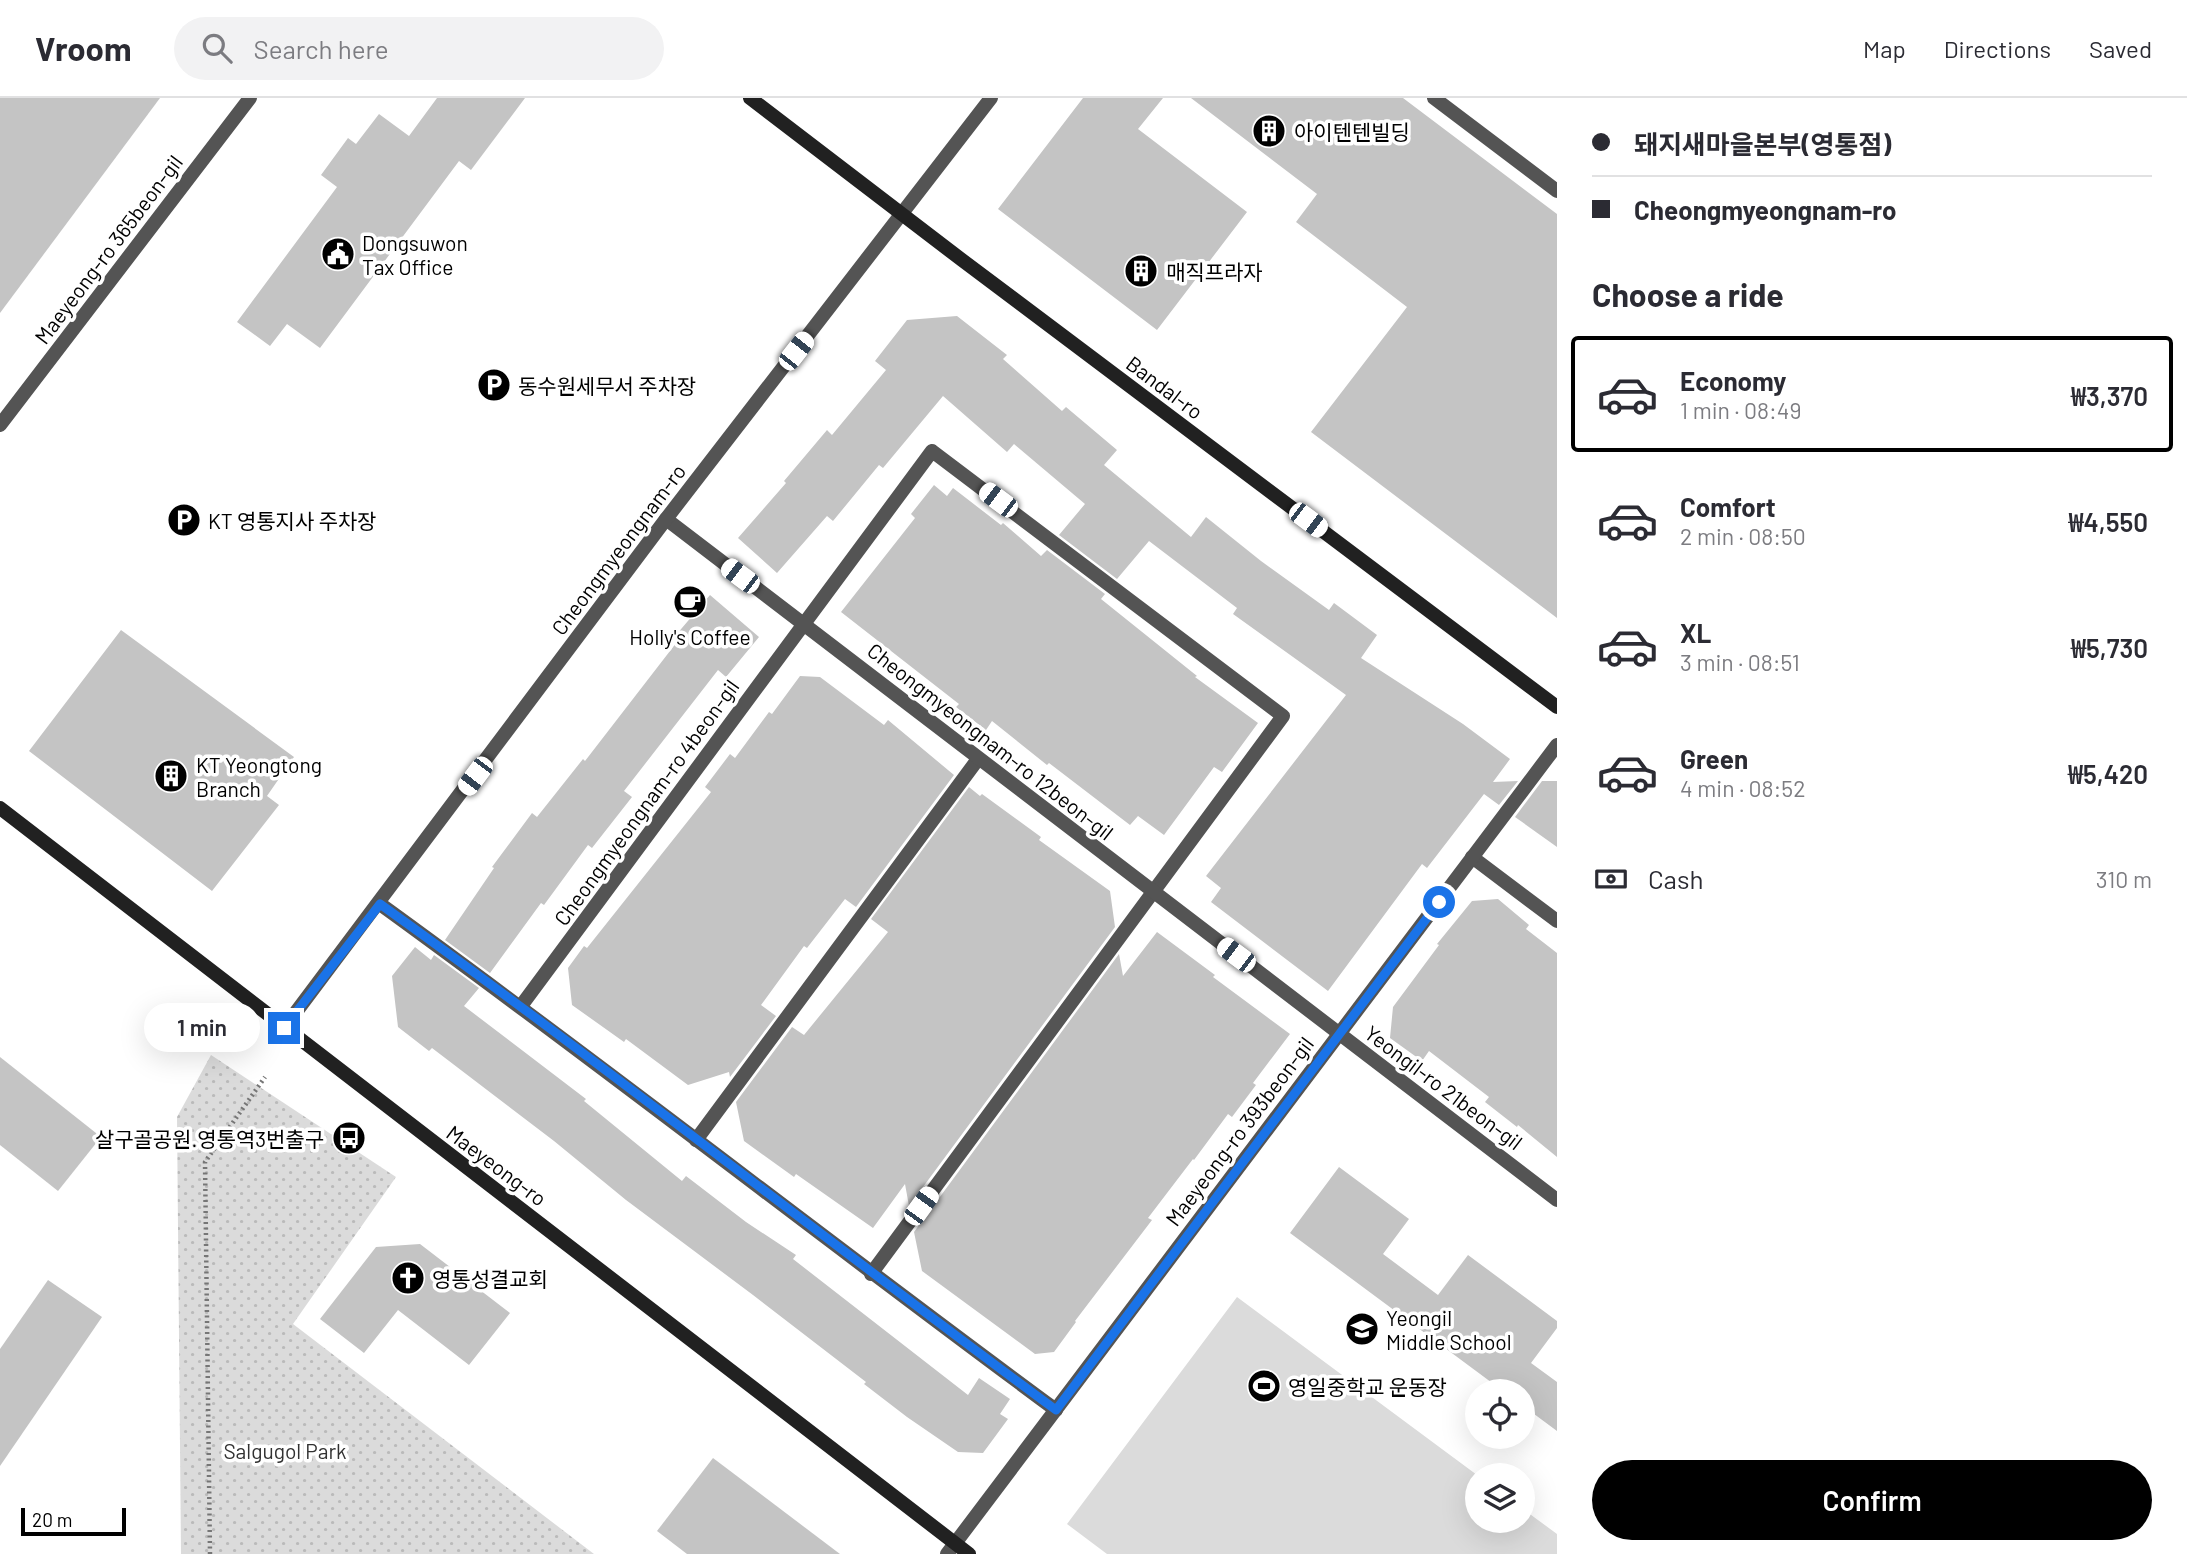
<!DOCTYPE html>
<html lang="en">
<head>
<meta charset="utf-8">
<style>
	body { margin:0; font-family:Barlow,"Noto Sans KR",sans-serif; background:#f2f2f3; color:#2b2b33; height:100vh; display:flex; flex-direction:column; font-size:26px; white-space:nowrap }
	* { box-sizing:border-box; margin:0 }
	p { font-size:23px; color:#7c7c81 }
	.icon { flex:none; width:38px; height:38px; fill:none; stroke:currentColor; stroke-width:2; stroke-linecap:round; stroke-linejoin:round }
	.map { position:relative; flex:1; overflow:hidden }
	.side { display:flex; flex-direction:column; background:#fff; width:630px }
	.side>* { flex:none }
	.hud { display:grid; align-content:center; height:154px; padding:0 35px; background:#fff }
	.buttons { position:absolute; left:1465px; top:1281px; display:grid; gap:14px }
	.buttons a { display:grid; place-items:center; width:70px; height:70px; border-radius:50%; background:#fff; box-shadow:0 7px 28px #0002; font-size:35px }
	.scale { position:absolute; left:21px; bottom:18px; width:105px; box-sizing:border-box; padding-left:7px; border:4px solid #000; border-top:0; font-size:19px; line-height:24px; white-space:nowrap; color:#000; -webkit-text-stroke:5px #fff; paint-order:stroke }
	.end { position:absolute; width:32px; height:32px; margin:-16px; border:9px solid #1a73e8; background:#fff; box-shadow:0 0 0 4px #fff }
	.from { border-radius:50% }
	.bubble { position:absolute; height:49px; border-radius:24px; background:#fff; box-shadow:0 7px 28px #0002; font-size:23px; font-weight:600; line-height:49px; text-align:center }
	.car { position:absolute; width:21px; height:42px; margin:-21px -10px; border-radius:9px; box-shadow:0 0 5px 2px #0007; background:linear-gradient(#fff 24%,#345 0 40%,#fff 0 76%,#345 0 86%,#fff 0) }
	.hud b { display:flex; align-items:center; gap:24px; height:66px; font-size:26px }
	.hud b+b { border-top:2px solid #e1e1e2 }
	.hud i { width:18px; height:18px; background:#2b2b33 }
	ul { padding:0; list-style:none }
	li { display:flex; align-items:center; gap:21px; height:116px; margin:0 14px 10px; padding:0 21px; border:4px solid transparent; border-radius:7px }
	li div { flex:1 }
	li b { display:block; font-size:26px }
	li em { font-style:normal; font-weight:600 }
	li.current { border-color:#000 }
	li>.icon { width:63px; height:63px; stroke-width:1.5 }
	h2 { padding:0 35px; font-size:32px; line-height:84px }
	.pay { display:flex; align-items:center; gap:18px; height:77px; padding:0 35px; font-size:26px }
	.pay p { margin-inline-start:auto }
	.button { display:flex; gap:14px; margin-top:auto; padding:14px 35px }
	.button a { flex:1; height:80px; border-radius:42px; background:#000; color:#fff; font-size:28px; font-weight:600; line-height:80px; text-align:center }
	header { display:flex; align-items:center; gap:42px; box-sizing:border-box; height:98px; padding:0 35px; background:#fff; border-bottom:2px solid #e1e1e2 }
	header strong { font-size:33px }
	nav { display:flex; gap:38px; margin-inline-start:auto; font-size:24px }
	.search { width:490px; height:63px; background:#f2f2f3; display:flex; align-items:center; gap:18px; box-sizing:border-box; padding:0 24px; border-radius:38px; color:#7c7c81; font-size:26px }
	main { display:flex; flex:1; min-height:0 }
	.map>svg:first-child { display:block }
	.green { fill:#dbdbdb }
	.park { fill:url(#park-dots) }
	.building { fill:#c4c4c4 }
	.lines { fill:none; stroke-linecap:round; stroke-linejoin:round }
	.path { stroke:#767676; stroke-width:4.5; stroke-dasharray:2 3.5; stroke-linecap:butt }
	.lane { stroke:#545454; stroke-width:14 }
	.street { stroke:#545454; stroke-width:14 }
	.secondary { stroke:#212121; stroke-width:14 }
	.route { stroke:#1a73e8; stroke-width:9 }
	.labels { text-anchor:middle; dominant-baseline:central; stroke-width:7; stroke-linejoin:round; paint-order:stroke }
	.poi-label { font-size:21px; fill:#000; stroke:#fff; text-anchor:start }
	.street-label { font-size:21px; fill:#000; stroke:#fff }
	.park-label { font-size:21px; fill:#323232; stroke:#fff }
</style>
</head>
<body>
<header>
<strong>Vroom</strong>
<div class="search"><svg class="icon" aria-label="search" viewBox="0 0 24 24"><circle cx="10" cy="10" r="6"/><path d="M15 15l6 6"/></svg>Search here</div>
<nav><a>Map</a><a>Directions</a><a>Saved</a></nav>
</header>
<main>
<div class="map">
<svg width="1557" height="1456" viewBox="0 0 1557 1456">
	<defs>
		<pattern id="park-dots" width="8" height="8" patternUnits="userSpaceOnUse" patternTransform="scale(1.75)"><rect width="8" height="8" fill="#dbdbdb"/><path d="M2 2h.1M6 6h.1" fill="none" stroke="#bababa" stroke-width="1.8" stroke-linecap="round"/></pattern>
	</defs>
	<rect width="100%" height="100%" fill="#fff"/>
	<path class="green" d="M 1237,1199 L 1477,1377 L 1477,1423 L 1522,1423 L 1523,1411 L 1557,1436 L 1557,1456 L 1107,1456 L 1067,1426 Z"/>
	<path class="park" d="M 211,957 L 396,1079 L 293,1226 L 594,1456 L 181,1456 L 177,1019 Z"/>
	<g class="building">
		<path d="M 0,0 L 160,0 L 0,215 Z"/>
		<path d="M 437,0 L 525,0 L 471,72 L 459,63 L 320,250 L 287,226 L 270,248 L 237,224 L 337,89 L 321,77 L 348,40 L 356,46 L 379,16 L 409,38 Z"/>
		<path d="M 1083,0 L 1163,0 L 1138,31 L 1247,114 L 1157,232 L 998,111 Z"/>
		<path d="M 1191,0 L 1403,0 L 1557,116 L 1557,520 L 1311,334 L 1407,209 L 1296,124 L 1317,96 Z"/>
		<path d="M 957,218 L 1007,257 L 1003,261 L 1062,313 L 1066,309 L 1117,352 L 1104,367 L 1191,439 L 1206,419 L 1261,463 L 1329,512 L 1334,505 L 1377,537 L 1361,560 L 1463,626 L 1510,661 L 1493,684 L 1518,683 L 1499,707 L 1484,696 L 1427,770 L 1422,766 L 1328,893 L 1211,804 L 1221,790 L 1206,778 L 1346,597 L 1233,516 L 1237,510 L 1149,443 L 1117,481 L 1059,437 L 1085,406 L 1014,346 L 1007,354 L 943,298 L 883,370 L 879,367 L 833,423 L 827,418 L 777,475 L 738,440 L 786,385 L 784,383 L 827,332 L 832,337 L 886,272 L 875,263 L 907,222 Z"/>
		<path d="M 934,387 L 947,398 L 953,390 L 1001,427 L 1003,425 L 1041,458 L 1047,452 L 1105,496 L 1101,501 L 1197,578 L 1195,579 L 1258,625 L 1222,674 L 1214,669 L 1164,737 L 1138,718 L 1130,727 L 1049,665 L 1047,667 L 992,623 L 986,632 L 956,609 L 959,606 L 841,514 L 915,420 L 911,416 Z"/>
		<path d="M 710,497 L 759,539 L 726,579 L 718,572 L 624,693 L 632,699 L 592,750 L 588,747 L 544,807 L 541,805 L 490,875 L 445,842 L 494,770 L 492,769 L 532,715 L 537,719 L 583,661 L 585,663 L 680,540 L 676,537 Z"/>
		<path d="M 121,532 L 294,659 L 267,698 L 279,707 L 212,793 L 29,653 Z"/>
		<path d="M 800,578 L 820,579 L 884,627 L 888,622 L 954,677 L 856,809 L 845,801 L 807,850 L 804,848 L 761,907 L 776,918 L 730,979 L 729,974 L 688,987 L 626,941 L 624,944 L 572,907 L 568,870 L 584,848 L 587,850 L 711,694 L 705,689 L 730,656 L 735,660 L 769,614 L 772,616 Z"/>
		<path d="M 1542,683 L 1557,683 L 1557,749 L 1515,719 Z"/>
		<path d="M 969,689 L 980,698 L 982,696 L 1041,739 L 1039,742 L 1110,793 L 1115,829 L 909,1108 L 905,1086 L 873,1130 L 796,1076 L 794,1079 L 744,1043 L 736,1004 L 792,929 L 804,937 L 888,834 L 871,821 Z"/>
		<path d="M 1498,801 L 1529,827 L 1526,831 L 1557,855 L 1557,1059 L 1518,1027 L 1517,1029 L 1485,1004 L 1489,999 L 1429,953 L 1422,963 L 1390,940 L 1393,909 L 1439,847 L 1437,846 L 1472,803 Z"/>
		<path d="M 1157,834 L 1215,877 L 1213,879 L 1290,936 L 1253,985 L 1256,987 L 1232,1019 L 1228,1016 L 1194,1062 L 1193,1061 L 1148,1120 L 1152,1122 L 1075,1223 L 1076,1224 L 1054,1254 L 1035,1256 L 922,1173 L 914,1134 L 1119,856 L 1123,878 Z"/>
		<path d="M 415,849 L 431,862 L 434,857 L 479,890 L 464,908 L 586,1001 L 584,1003 L 682,1083 L 686,1078 L 746,1124 L 796,1157 L 793,1161 L 968,1297 L 979,1280 L 1010,1301 L 1000,1316 L 1008,1321 L 983,1355 L 958,1354 L 907,1319 L 864,1286 L 866,1284 L 753,1197 L 626,1102 L 554,1043 L 432,950 L 429,953 L 398,929 L 392,878 Z"/>
		<path d="M 0,959 L 101,1039 L 58,1093 L 0,1047 Z"/>
		<path d="M 1339,1069 L 1409,1121 L 1383,1156 L 1438,1197 L 1468,1157 L 1557,1223 L 1557,1230 L 1531,1265 L 1557,1284 L 1557,1333 L 1522,1307 L 1522,1293 L 1503,1293 L 1290,1135 Z"/>
		<path d="M 420,1146 L 510,1215 L 469,1267 L 398,1212 L 364,1255 L 320,1221 L 376,1149 Z"/>
		<path d="M 48,1182 L 102,1219 L 0,1368 L 0,1251 Z"/>
		<path d="M 713,1360 L 840,1456 L 687,1456 L 657,1433 Z"/>
	</g>
	<g class="lines">
		<path class="path" d="M 210,1456 L 205,1064 L 265,979"/>
		<g class="lane">
			<path d="M 1472,759 L 1557,823"/>
			<path d="M 380,806 C 608,971 829,1145 1056,1312"/>
			<path d="M 521,908 L 932,353 L 1283,618 L 871,1176"/>
			<path d="M 696,1042 L 978,661"/>
		</g>
		<g class="street">
			<path d="M 1434,0 L 1557,93"/>
			<path d="M 0,327 L 250,0"/>
			<path d="M 666,421 L 1557,1102"/>
			<path d="M 284,930 L 666,421 L 991,0"/>
			<path d="M 947,1456 L 1557,647"/>
		</g>
		<g class="secondary">
			<path d="M 750,0 L 962,162 L 1557,609"/>
			<path d="M 0,710 L 969,1456"/>
		</g>
	</g>
	<g class="lines">
		<path class="route" d="M 284,930 L 380,806 C 609,970 829,1145 1056,1312 L 1439,804"/>
	</g>
	<defs>
		<symbol id="building-disc" viewBox="-11 -11 22 22"><circle r="9.5" fill="#000" stroke="#fff"/><path d="M-4-6H4V6H1V3H-1V6H-4ZM-2.5-4.3h1.7v1.8h-1.7ZM.8-4.3h1.7v1.8H.8ZM-2.5-1h1.7V.8h-1.7ZM.8-1h1.7V.8H.8Z" fill="#fff"/></symbol>
		<symbol id="civic-disc" viewBox="-11 -11 22 22"><circle r="9.5" fill="#000" stroke="#fff"/><path d="M-.6-6.5H3V-4.5H.6V-3L4-1V1h2V6H-6V1h2V-1L-.6-3ZM-1.2 2.5V6h2.4V2.5Z" fill="#fff"/></symbol>
		<symbol id="parking-disc" viewBox="-11 -11 22 22"><circle r="9.5" fill="#000" stroke="#fff"/><path d="M-3.5-5.5H1a3.5 3.5 0 0 1 0 7H-1V5.5H-3.5ZM-1-3.4V-.6H.8a1.4 1.4 0 0 0 0-2.8Z" fill="#fff"/></symbol>
		<symbol id="cafe-disc" viewBox="-11 -11 22 22"><circle r="9.5" fill="#000" stroke="#fff"/><path d="M-5.5-4.5H6V0H3Q3 3.5 0 3.5H-2.5Q-5.5 3.5-5.5 0ZM3-3.2v2h1.7v-2ZM-6 4.5H4V6H-6Z" fill="#fff"/></symbol>
		<symbol id="bus-disc" viewBox="-11 -11 22 22"><circle r="9.5" fill="#000" stroke="#fff"/><path d="M-5-6H5V4H4V6H2V4H-2V6H-4V4H-5ZM-3.5-4V0h7V-4ZM-3.5 1.2v1.5H-2V1.2ZM2 1.2v1.5H3.5V1.2Z" fill="#fff"/></symbol>
		<symbol id="church-disc" viewBox="-11 -11 22 22"><circle r="9.5" fill="#000" stroke="#fff"/><path d="M-1.2-6h2.4v3.5h3.3v2.4h-3.3V6h-2.4V-.1h-3.3v-2.4h3.3Z" fill="#fff"/></symbol>
		<symbol id="school-disc" viewBox="-11 -11 22 22"><circle r="9.5" fill="#000" stroke="#fff"/><path d="M0-5L7-2L0 1L-7-2ZM-4 1L0 2.5L4 1V4Q0 6-4 4Z" fill="#fff"/></symbol>
		<symbol id="stadium-disc" viewBox="-11 -11 22 22"><circle r="9.5" fill="#000" stroke="#fff"/><path d="M0-5a6.5 5 0 1 0 0 10a6.5 5 0 1 0 0-10ZM-3.5-1.8h7v3.6h-7Z" fill="#fff"/></symbol>
	</defs>
	<g fill-rule="evenodd">
		<use href="#building-disc" x="1250" y="14" width="38" height="38"/>
		<use href="#civic-disc" x="319" y="137" width="38" height="38"/>
		<use href="#building-disc" x="1122" y="154" width="38" height="38"/>
		<use href="#parking-disc" x="475" y="268" width="38" height="38"/>
		<use href="#parking-disc" x="165" y="403" width="38" height="38"/>
		<use href="#cafe-disc" x="671" y="485" width="38" height="38"/>
		<use href="#building-disc" x="152" y="659" width="38" height="38"/>
		<use href="#bus-disc" x="330" y="1021" width="38" height="38"/>
		<use href="#church-disc" x="389" y="1161" width="38" height="38"/>
		<use href="#school-disc" x="1343" y="1212" width="38" height="38"/>
		<use href="#stadium-disc" x="1245" y="1269" width="38" height="38"/>
	</g>
	<g class="labels">
		<g class="poi-label">
			<text x="1294" y="33">아이텐텐빌딩</text>
			<text x="362" y="144">Dongsuwon<tspan x="362" dy="24">Tax Office</tspan></text>
			<text x="1166" y="173">매직프라자</text>
			<text x="518" y="287">동수원세무서 주차장</text>
			<text x="208" y="422">KT 영통지사 주차장</text>
			<text x="690" y="538" text-anchor="middle">Holly's Coffee</text>
			<text x="196" y="666">KT Yeongtong<tspan x="196" dy="24">Branch</tspan></text>
			<text x="324" y="1040" text-anchor="end">살구골공원.영통역3번출구</text>
			<text x="432" y="1180">영통성결교회</text>
			<text x="1386" y="1219">Yeongil<tspan x="1386" dy="24">Middle School</tspan></text>
			<text x="1288" y="1288">영일중학교 운동장</text>
		</g>
		<g class="street-label">
			<text transform="translate(108 151) rotate(-53)">Maeyeong-ro 365beon-gil</text>
			<text transform="translate(1165 289) rotate(37)">Bandal-ro</text>
			<text transform="translate(618 451) rotate(-53)">Cheongmyeongnam-ro</text>
			<text transform="translate(991 643) rotate(38)">Cheongmyeongnam-ro 12beon-gil</text>
			<text transform="translate(646 704) rotate(-54)">Cheongmyeongnam-ro 4beon-gil</text>
			<text transform="translate(1444 989) rotate(37)">Yeongil-ro 21beon-gil</text>
			<text transform="translate(1239 1033) rotate(-53)">Maeyeong-ro 393beon-gil</text>
			<text transform="translate(497 1067) rotate(37)">Maeyeong-ro</text>
		</g>
		<g class="park-label">
			<text x="285" y="1352">Salgugol Park</text>
		</g>
	</g>
</svg>
<div class="buttons">
<a><svg class="icon" aria-label="locate" viewBox="0 0 24 24"><circle cx="12" cy="12" r="6"/><path d="M12 2v4M12 18v4M2 12h4M18 12h4"/></svg></a>
<a><svg class="icon" aria-label="layers" viewBox="0 0 24 24"><path d="M12 4l9 5-9 5-9-5zM3 14l9 5 9-5"/></svg></a>
</div>
<div class="scale">20 m</div>
<i class="end from" style="left:1439px;top:804px"></i>
<i class="end" style="left:284px;top:930px"></i>
<div class="bubble" style="left:144px;top:905px;width:116px">1 min</div>
<i class="car" style="left:796px;top:253px;rotate:38deg"></i>
<i class="car" style="left:998px;top:402px;rotate:307deg"></i>
<i class="car" style="left:1308px;top:422px;rotate:127deg"></i>
<i class="car" style="left:740px;top:478px;rotate:307deg"></i>
<i class="car" style="left:475px;top:678px;rotate:217deg"></i>
<i class="car" style="left:1236px;top:857px;rotate:307deg"></i>
<i class="car" style="left:921px;top:1108px;rotate:36deg"></i>
</div>
<section class="side">
<div class="hud">
<b><i class="from"></i>돼지새마을본부(영통점)</b>
<b><i></i>Cheongmyeongnam-ro</b>
</div>
<h2>Choose a ride</h2>
<ul>
<li class="current"><svg class="icon" aria-label="car" viewBox="0 0 24 24"><path d="M5 17H2v-5l4-1 3-4h7l3 4 3 1v5h-3M9 17h6M6 11h13"/><circle cx="7" cy="17" r="2"/><circle cx="17" cy="17" r="2"/></svg><div><b>Economy</b><p>1 min · 08:49</p></div><em>₩3,370</em></li>
<li><svg class="icon" aria-label="car" viewBox="0 0 24 24"><path d="M5 17H2v-5l4-1 3-4h7l3 4 3 1v5h-3M9 17h6M6 11h13"/><circle cx="7" cy="17" r="2"/><circle cx="17" cy="17" r="2"/></svg><div><b>Comfort</b><p>2 min · 08:50</p></div><em>₩4,550</em></li>
<li><svg class="icon" aria-label="car" viewBox="0 0 24 24"><path d="M5 17H2v-5l4-1 3-4h7l3 4 3 1v5h-3M9 17h6M6 11h13"/><circle cx="7" cy="17" r="2"/><circle cx="17" cy="17" r="2"/></svg><div><b>XL</b><p>3 min · 08:51</p></div><em>₩5,730</em></li>
<li><svg class="icon" aria-label="car" viewBox="0 0 24 24"><path d="M5 17H2v-5l4-1 3-4h7l3 4 3 1v5h-3M9 17h6M6 11h13"/><circle cx="7" cy="17" r="2"/><circle cx="17" cy="17" r="2"/></svg><div><b>Green</b><p>4 min · 08:52</p></div><em>₩5,420</em></li>
</ul>
<div class="pay"><svg class="icon" aria-label="cash" viewBox="0 0 24 24"><path d="M3 7h18v10H3z"/><circle cx="12" cy="12" r="2"/></svg>Cash<p>310 m</p></div>
<div class="button"><a>Confirm</a></div>
</section>
</main>
</body>
</html>
